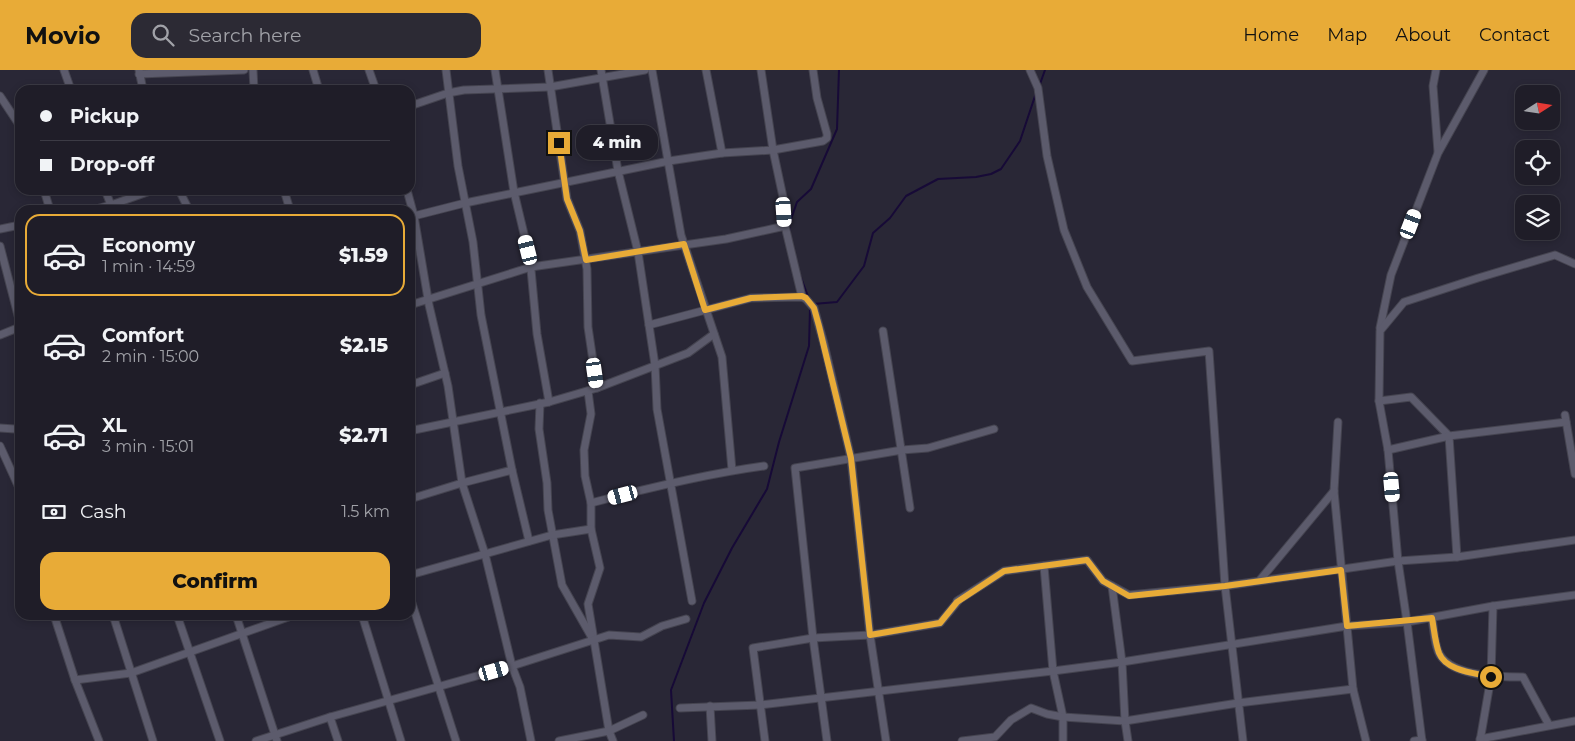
<!DOCTYPE html>
<html lang="en">
<head>
<meta charset="utf-8">
<style>
	body { margin:0; font-family:Montserrat,sans-serif; background:#2c2a34; color:#f1f3f6; height:100vh; display:flex; flex-direction:column; font-size:19px; white-space:nowrap }
	* { box-sizing:border-box; margin:0 }
	p { font-size:16px; color:#a1a2a8 }
	.icon { flex:none; width:28px; height:28px; fill:none; stroke:currentColor; stroke-width:2; stroke-linecap:round; stroke-linejoin:round }
	.map { position:relative; flex:1; overflow:hidden }
	.details { position:absolute; left:15px; top:135px; width:400px; height:415px; display:flex; flex-direction:column; background:#1f1d28; border-radius:15px; box-shadow:0 2px 8px #0003,0 0 0 1px #3c3b45 }
	.details>* { flex:none }
	.top-card { position:absolute; left:15px; top:15px; width:400px; height:110px; border-radius:15px; box-shadow:0 2px 8px #0003,0 0 0 1px #3c3b45; display:grid; align-content:center; height:110px; padding:0 25px; background:#1f1d28 }
	.needle { width:32px; rotate:78deg }
	.controls { position:absolute; left:1515px; top:15px; display:grid; gap:10px }
	.controls a { display:grid; place-items:center; width:45px; height:45px; border-radius:10px; background:#1f1d28; box-shadow:0 2px 8px #0003,0 0 0 1px #3c3b45; font-size:25px }
	.end { position:absolute; width:22px; height:22px; margin:-11px; border:6px solid #e8ab37; background:#111; box-shadow:0 0 0 2px #111 }
	.from { border-radius:50% }
	.bubble { position:absolute; height:35px; border-radius:15px; background:#1f1d28; box-shadow:0 2px 8px #0003,0 0 0 1px #3c3b45; font-size:16px; font-weight:800; line-height:35px; text-align:center }
	.car { position:absolute; width:15px; height:30px; margin:-15px -8px; border-radius:6px; box-shadow:0 0 4px 1px #0007; background:linear-gradient(#fff 24%,#345 0 40%,#fff 0 76%,#345 0 86%,#fff 0) }
	.top-card b { display:flex; align-items:center; gap:18px; height:48px; font-size:19px }
	.top-card b+b { border-top:1px solid #3c3b45 }
	.top-card i { width:12px; height:12px; background:#f1f3f6 }
	ul { padding:9px 0 0; list-style:none }
	li { display:flex; align-items:center; gap:15px; height:82px; margin:0 10px 8px; padding:0 15px; border:2px solid transparent; border-radius:15px }
	li div { flex:1 }
	li b { display:block; font-size:19px }
	li em { font-style:normal; font-weight:800 }
	li.active { border-color:#e8ab37 }
	li>.icon { width:45px; height:45px; stroke-width:1.5 }
	.pay { display:flex; align-items:center; gap:12px; height:55px; padding:0 25px; font-size:19px }
	.pay p { margin-inline-start:auto }
	.button { display:flex; gap:10px; margin-top:auto; padding:10px 25px }
	.button a { flex:1; height:58px; border-radius:15px; background:#e8ab37; color:#111; font-size:20px; font-weight:800; line-height:58px; text-align:center }
	header { display:flex; align-items:center; gap:30px; box-sizing:border-box; height:70px; padding:0 25px; background:#e8ab37; color:#111 }
	header strong { font-size:24px }
	nav { display:flex; gap:28px; margin-inline-start:auto; font-size:18px }
	.search { width:350px; height:45px; background:#2c2a34; display:flex; align-items:center; gap:12px; box-sizing:border-box; padding:0 18px; border-radius:15px; color:#a1a2a8; font-size:19px }
	.map>svg:first-child { display:block }
	.lines { fill:none; stroke-linecap:round; stroke-linejoin:round }
	.stream { stroke:#170a37; stroke-width:2 }
	.minor-casing { stroke:#454450; stroke-width:9 }
	.minor { stroke:#5c5b6c; stroke-width:7 }
	.route { stroke:#e8ab37; stroke-width:6 }
</style>
</head>
<body>
<header>
<strong>Movio</strong>
<div class="search"><svg class="icon" aria-label="search" viewBox="0 0 24 24"><circle cx="10" cy="10" r="6"/><path d="M15 15l6 6"/></svg>Search here</div>
<nav><a>Home</a><a>Map</a><a>About</a><a>Contact</a></nav>
</header>
<div class="map">
<svg width="1575" height="671" viewBox="0 0 1575 671">
	<rect width="100%" height="100%" fill="#292736"/>
	<g class="lines">
		<g class="stream">
			<path d="M 1040,14 L 1045,0"/>
			<path d="M 790,164 L 789,155 L 797,132 L 811,119 L 837,59 L 839,0"/>
			<path d="M 800,205 L 809,229"/>
			<path d="M 813,234 L 837,232 L 864,196 L 873,163 L 890,148 L 906,126 L 938,109 L 976,107 L 991,104 L 1001,99 L 1020,71 L 1036,23"/>
			<path d="M 674,671 L 671,620 L 704,533 L 732,478 L 767,419 L 779,372 L 809,276 L 810,239"/>
		</g>
		<defs>
			<g id="minor">
				<path d="M 64,0 L 71,20"/>
				<path d="M 139,0 L 143,20"/>
				<path d="M 253,0 L 254,20"/>
				<path d="M 313,0 L 319,20"/>
				<path d="M 369,0 L 376,20"/>
				<path d="M 446,0 L 458,96 L 473,172 L 481,245 L 512,400 L 529,471"/>
				<path d="M 495,0 L 514,122 L 530,189 L 537,264 L 549,332"/>
				<path d="M 548,0 L 567,129 L 580,161 L 587,199 L 588,257 L 597,318"/>
				<path d="M 601,0 L 618,101 L 638,182 L 655,295 L 657,339 L 692,531"/>
				<path d="M 652,0 L 681,165 L 722,287 L 732,400"/>
				<path d="M 706,0 L 722,83"/>
				<path d="M 761,0 L 773,80 L 783,127 L 785,156 L 802,227"/>
				<path d="M 1030,0 L 1038,18 L 1047,86 L 1064,160 L 1087,217 L 1132,291 L 1209,281 L 1225,516 L 1243,671"/>
				<path d="M 1436,0 L 1433,16 L 1438,82"/>
				<path d="M 139,4 L 244,0"/>
				<path d="M 0,26 L 20,56"/>
				<path d="M 410,36 L 448,23 L 464,20 L 550,17 L 645,0"/>
				<path d="M 44,120 L 50,140"/>
				<path d="M 105,120 L 111,135"/>
				<path d="M 179,120 L 189,140"/>
				<path d="M 284,120 L 290,140"/>
				<path d="M 407,120 L 414,146 L 429,235 L 448,316 L 462,413 L 485,484 L 512,596 L 520,617 L 531,671"/>
				<path d="M 92,140 L 111,135 L 153,120"/>
				<path d="M 410,147 L 465,133 L 669,91 L 722,83 L 773,80 L 823,71 L 827,68 L 827,64 L 817,28 L 813,0"/>
				<path d="M 0,159 L 20,155"/>
				<path d="M 0,176 L 20,253"/>
				<path d="M 410,235 L 531,197 L 726,169 L 785,156"/>
				<path d="M 649,255 L 751,228 L 802,227 L 806,229 L 814,238 L 824,274 L 851,388 L 870,565 L 886,671"/>
				<path d="M 1380,258 L 1391,205 L 1438,83 L 1484,0"/>
				<path d="M 883,261 L 910,438"/>
				<path d="M 0,265 L 20,257"/>
				<path d="M 410,315 L 445,303"/>
				<path d="M 588,321 L 591,344 L 584,380 L 585,406 L 591,433 L 591,459 L 600,498 L 588,534 L 609,661 L 613,671"/>
				<path d="M 1379,331 L 1411,327 L 1449,366 L 1457,487"/>
				<path d="M 540,333 L 539,359 L 547,413 L 548,440 L 562,515 L 591,566"/>
				<path d="M 1565,345 L 1575,404"/>
				<path d="M 1338,352 L 1334,421 L 1353,619 L 1366,671"/>
				<path d="M 0,358 L 15,359 L 20,357"/>
				<path d="M 414,360 L 549,332 L 597,318 L 688,283 L 714,264"/>
				<path d="M 0,376 L 20,420"/>
				<path d="M 1388,380 L 1449,366 L 1566,352"/>
				<path d="M 410,429 L 462,413 L 512,400"/>
				<path d="M 591,433 C 648,418 705,404 764,396"/>
				<path d="M 1044,496 L 1053,601 L 1063,647 L 1063,671"/>
				<path d="M 410,505 L 552,465 L 591,459"/>
				<path d="M 1260,510 L 1334,421"/>
				<path d="M 1112,516 L 1122,592 L 1125,651 L 1128,671"/>
				<path d="M 410,527 L 456,671"/>
				<path d="M 957,531 L 1004,501 L 1087,490 L 1103,511 L 1129,525 L 1225,516 L 1398,491 L 1457,487 L 1575,470"/>
				<path d="M 54,545 L 75,610 L 99,671"/>
				<path d="M 113,545 L 153,671"/>
				<path d="M 177,545 L 220,671"/>
				<path d="M 236,545 L 277,671"/>
				<path d="M 362,545 L 401,671"/>
				<path d="M 1432,548 C 1434,559 1434,576 1440,585 C 1454,607 1501,607 1523,607 L 1549,655"/>
				<path d="M 75,610 L 131,603 L 294,545"/>
				<path d="M 710,636 L 712,671"/>
				<path d="M 680,638 L 760,635 L 1053,601 L 1122,592 L 1347,556 L 1407,552 L 1493,536 L 1575,525"/>
				<path d="M 330,647 L 338,671"/>
				<path d="M 1480,669 L 1575,651"/>
				<path d="M 256,671 L 330,647 L 512,596 L 609,565 L 641,567 L 662,556 L 686,549"/>
				<path d="M 559,671 L 609,661 L 643,645"/>
				<path d="M 765,671 L 753,578 L 813,568 L 870,565 L 940,553 L 959,530"/>
				<path d="M 827,671 L 813,568 L 795,398 L 902,380 L 928,378 L 994,359"/>
				<path d="M 962,671 L 995,667 L 1011,650 L 1031,638 L 1047,644 L 1063,647 L 1125,651 L 1238,633 L 1353,619"/>
				<path d="M 1414,671 L 1422,670"/>
				<path d="M 1422,671 L 1407,552 L 1398,491 L 1388,380 L 1379,331 L 1380,261 L 1404,232 L 1478,208 L 1555,185 L 1575,194"/>
				<path d="M 1480,671 L 1491,607 L 1493,536"/>
			</g>
		</defs>
		<use href="#minor" class="minor-casing"/>
		<use href="#minor" class="minor"/>
	</g>
	<g class="lines">
		<path class="route" d="M 559,73 L 567,129 L 580,161 L 586,190 L 684,174 L 705,240 L 751,228 L 802,226 L 806,228 L 814,238 L 819,256 L 851,388 L 870,565 L 940,553 L 957,532 L 1004,501 L 1087,490 L 1103,511 L 1129,526 L 1225,516 L 1341,500 L 1347,556 L 1432,548 C 1434,559 1435,572 1439,583 C 1446,601 1475,603 1491,607"/>
	</g>
</svg>
<div class="controls">
<a><svg class="needle" viewBox="-14 -14 28 28"><path d="M0-13l5 13h-10z" fill="#e53935"/><path d="M0 13l5-13h-10z" fill="#a1a2a8"/></svg></a>
<a><svg class="icon" aria-label="locate" viewBox="0 0 24 24"><circle cx="12" cy="12" r="6"/><path d="M12 2v4M12 18v4M2 12h4M18 12h4"/></svg></a>
<a><svg class="icon" aria-label="layers" viewBox="0 0 24 24"><path d="M12 4l9 5-9 5-9-5zM3 14l9 5 9-5"/></svg></a>
</div>
<i class="end from" style="left:1491px;top:607px"></i>
<i class="end" style="left:559px;top:73px"></i>
<div class="bubble" style="left:576px;top:55px;width:82px">4 min</div>
<i class="car" style="left:784px;top:142px;rotate:176deg"></i>
<i class="car" style="left:1411px;top:154px;rotate:21deg"></i>
<i class="car" style="left:528px;top:180px;rotate:346deg"></i>
<i class="car" style="left:595px;top:303px;rotate:172deg"></i>
<i class="car" style="left:1392px;top:417px;rotate:175deg"></i>
<i class="car" style="left:623px;top:425px;rotate:255deg"></i>
<i class="car" style="left:494px;top:601px;rotate:74deg"></i>
<div class="top-card">
<b><i class="from"></i>Pickup</b>
<b><i></i>Drop-off</b>
</div>
<section class="details">
<ul>
<li class="active"><svg class="icon" aria-label="car" viewBox="0 0 24 24"><path d="M5 17H2v-5l4-1 3-4h7l3 4 3 1v5h-3M9 17h6M6 11h13"/><circle cx="7" cy="17" r="2"/><circle cx="17" cy="17" r="2"/></svg><div><b>Economy</b><p>1 min · 14:59</p></div><em>$1.59</em></li>
<li><svg class="icon" aria-label="car" viewBox="0 0 24 24"><path d="M5 17H2v-5l4-1 3-4h7l3 4 3 1v5h-3M9 17h6M6 11h13"/><circle cx="7" cy="17" r="2"/><circle cx="17" cy="17" r="2"/></svg><div><b>Comfort</b><p>2 min · 15:00</p></div><em>$2.15</em></li>
<li><svg class="icon" aria-label="car" viewBox="0 0 24 24"><path d="M5 17H2v-5l4-1 3-4h7l3 4 3 1v5h-3M9 17h6M6 11h13"/><circle cx="7" cy="17" r="2"/><circle cx="17" cy="17" r="2"/></svg><div><b>XL</b><p>3 min · 15:01</p></div><em>$2.71</em></li>
</ul>
<div class="pay"><svg class="icon" aria-label="cash" viewBox="0 0 24 24"><path d="M3 7h18v10H3z"/><circle cx="12" cy="12" r="2"/></svg>Cash<p>1.5 km</p></div>
<div class="button"><a>Confirm</a></div>
</section>
</div>
</body>
</html>
